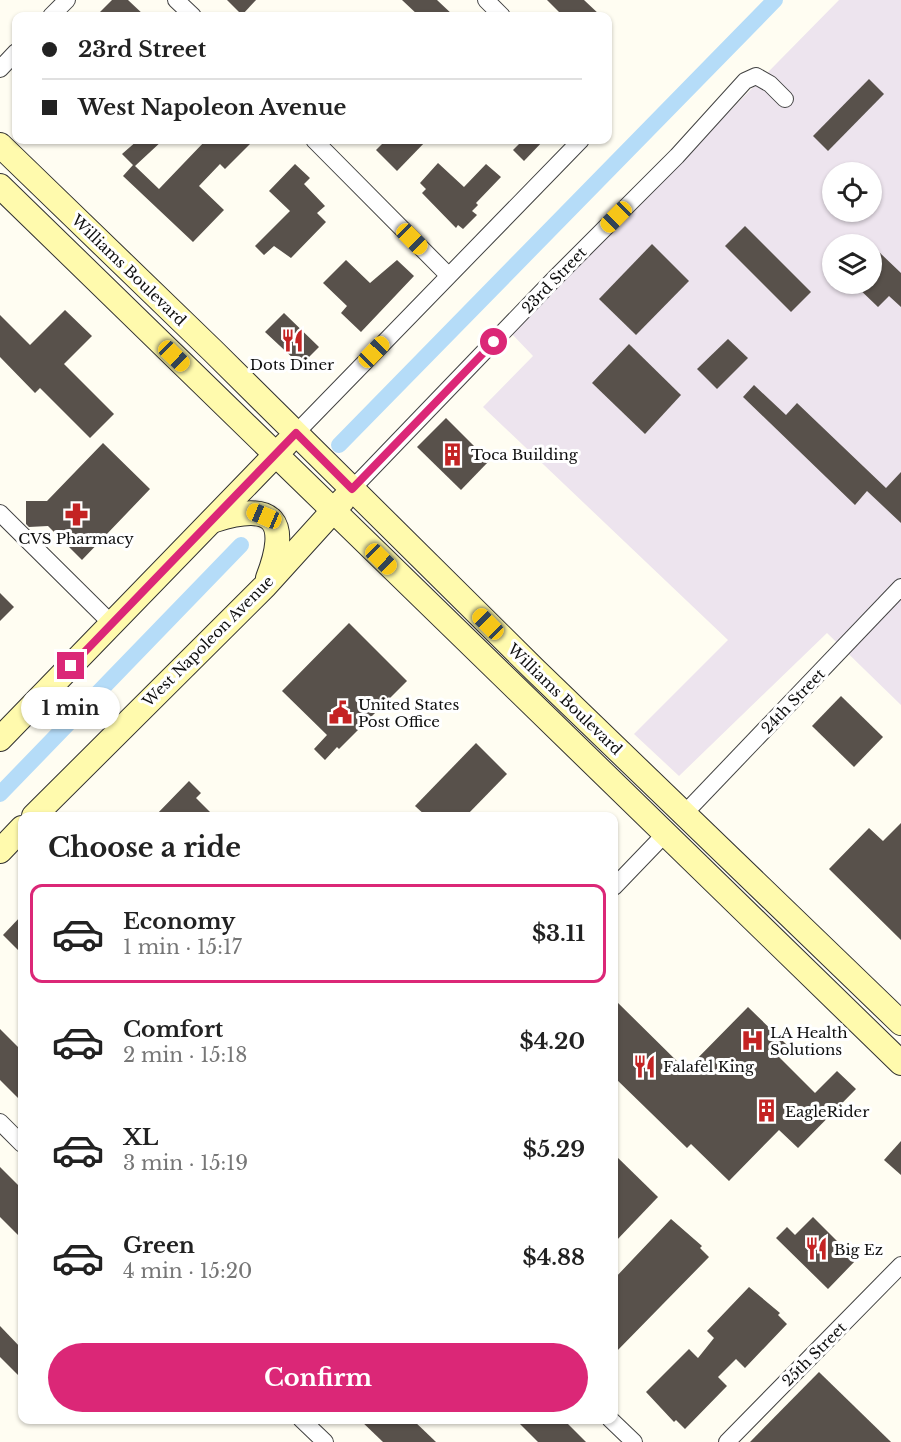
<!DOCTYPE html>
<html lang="en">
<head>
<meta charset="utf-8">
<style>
	body { margin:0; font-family:"Libre Baskerville",serif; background:#f2f2f2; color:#222; height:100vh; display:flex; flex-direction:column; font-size:22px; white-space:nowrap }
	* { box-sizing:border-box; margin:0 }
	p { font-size:20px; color:#767676 }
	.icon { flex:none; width:33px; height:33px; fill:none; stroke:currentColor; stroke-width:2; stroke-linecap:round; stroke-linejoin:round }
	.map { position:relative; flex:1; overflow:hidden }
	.panel { position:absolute; left:18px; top:812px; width:600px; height:612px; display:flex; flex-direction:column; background:#fff; border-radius:12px; box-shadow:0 2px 4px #0004 }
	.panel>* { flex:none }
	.banner { position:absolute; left:12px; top:12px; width:600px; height:132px; border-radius:12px; box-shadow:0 2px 4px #0004; display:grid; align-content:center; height:132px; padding:0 30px; background:#fff }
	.tools { position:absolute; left:822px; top:162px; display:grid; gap:12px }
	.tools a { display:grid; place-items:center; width:60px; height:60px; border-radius:50%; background:#fff; box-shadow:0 2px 4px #0004; font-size:30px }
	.end { position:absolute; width:27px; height:27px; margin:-14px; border:8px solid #db2777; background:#fff; box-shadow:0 0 0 3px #fff }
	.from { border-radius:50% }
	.bubble { position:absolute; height:42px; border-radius:21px; background:#fff; box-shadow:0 2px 4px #0004; font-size:20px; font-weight:700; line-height:42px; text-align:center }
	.car { position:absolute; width:18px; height:36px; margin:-18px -9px; border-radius:8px; box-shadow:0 0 4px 2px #0007; background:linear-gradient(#f5c518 24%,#345 0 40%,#f5c518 0 76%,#345 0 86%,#f5c518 0) }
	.banner b { display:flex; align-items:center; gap:21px; height:57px; font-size:22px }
	.banner b+b { border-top:2px solid #e0e0e0 }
	.banner i { width:15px; height:15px; background:#222 }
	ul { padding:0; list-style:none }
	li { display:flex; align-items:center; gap:18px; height:99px; margin:0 12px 9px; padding:0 18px; border:3px solid transparent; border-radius:12px }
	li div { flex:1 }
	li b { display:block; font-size:22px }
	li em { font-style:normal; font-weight:700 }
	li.active { border-color:#db2777 }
	li>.icon { width:54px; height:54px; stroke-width:1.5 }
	h2 { padding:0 30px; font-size:27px; line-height:72px }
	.primary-button { display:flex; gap:12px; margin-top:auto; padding:12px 30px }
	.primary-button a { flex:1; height:69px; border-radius:36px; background:#db2777; color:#fff; font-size:24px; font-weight:700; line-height:69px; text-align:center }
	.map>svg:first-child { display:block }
	.industrial { fill:#ede4ee; fill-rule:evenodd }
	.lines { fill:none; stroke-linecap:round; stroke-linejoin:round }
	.canal { stroke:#b5dcf8; stroke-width:16 }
	.building { fill:#58514b }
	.street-casing { stroke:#424242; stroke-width:18 }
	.secondary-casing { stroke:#313131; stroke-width:26 }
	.street { stroke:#fff; stroke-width:16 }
	.secondary { stroke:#fffaad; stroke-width:24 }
	.route { stroke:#db2777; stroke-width:8 }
	.labels { text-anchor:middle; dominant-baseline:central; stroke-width:6; stroke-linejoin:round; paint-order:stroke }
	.street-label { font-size:15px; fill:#0f0f0f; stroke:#fff }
	.poi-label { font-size:15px; fill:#0f0f0f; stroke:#fff; text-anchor:start }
</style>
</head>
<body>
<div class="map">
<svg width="901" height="1442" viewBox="0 0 901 1442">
	<rect width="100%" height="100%" fill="#fffdf2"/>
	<path class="industrial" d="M 839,0 L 901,0 L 901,705 L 827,633 L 679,776 L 634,734 L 728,640 L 483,407 L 533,356 L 511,333 ZM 832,172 L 872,172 L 872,212 L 832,212 ZM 832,244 L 872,244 L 872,284 L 832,284 Z"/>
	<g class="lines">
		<g class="canal">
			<path d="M 339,445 L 775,0"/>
			<path d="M 0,794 L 241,545"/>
		</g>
	</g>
	<g class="building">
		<path d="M 112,0 L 128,0 L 145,16 L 96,16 Z"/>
		<path d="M 227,0 L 256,0 L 242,15 Z"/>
		<path d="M 402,0 L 437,0 L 454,16 L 419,16 Z"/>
		<path d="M 547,0 L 584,0 L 601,16 L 563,16 Z"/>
		<path d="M 869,79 L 884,94 L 828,151 L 813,136 Z"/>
		<path d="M 138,140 L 163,140 L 135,166 L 159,189 L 206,140 L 254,140 L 225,169 L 220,164 L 199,186 L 224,210 L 193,242 L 123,176 L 133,165 L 122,154 Z"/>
		<path d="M 386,140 L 427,140 L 397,171 L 376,150 Z"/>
		<path d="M 523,140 L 544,140 L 524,161 L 513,150 Z"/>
		<path d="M 438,163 L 464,187 L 486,164 L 501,177 L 476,203 L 478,205 L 472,211 L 477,215 L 463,229 L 458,225 L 456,228 L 422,193 L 426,189 L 420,183 Z"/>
		<path d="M 295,164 L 310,178 L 304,184 L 325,206 L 317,213 L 326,222 L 291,258 L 274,246 L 264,255 L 255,246 L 290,211 L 269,191 Z"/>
		<path d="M 745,226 L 811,292 L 791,312 L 725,246 Z"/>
		<path d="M 652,244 L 689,281 L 636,335 L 599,299 Z"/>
		<path d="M 879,252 L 901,273 L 901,307 L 889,296 L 878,307 L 854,284 L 872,284 L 872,261 Z"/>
		<path d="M 346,260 L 370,283 L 397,260 L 414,276 L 361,332 L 341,313 L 347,306 L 323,283 Z"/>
		<path d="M 65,310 L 92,336 L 64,364 L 114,414 L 90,438 L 40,388 L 35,393 L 0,357 L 0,315 L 30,345 Z"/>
		<path d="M 284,313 L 319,347 L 302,364 L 296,358 L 294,359 L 265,332 Z"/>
		<path d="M 728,339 L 748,358 L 717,389 L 697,369 Z"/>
		<path d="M 629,344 L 681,395 L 645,434 L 592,383 Z"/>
		<path d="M 754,385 L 786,415 L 797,403 L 886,488 L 901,472 L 901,523 L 867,491 L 855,505 L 743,397 Z"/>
		<path d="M 446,418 L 489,461 L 461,490 L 417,447 Z"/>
		<path d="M 103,443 L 150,489 L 82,560 L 48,526 L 29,527 L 26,524 L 26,501 L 47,501 Z"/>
		<path d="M 0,593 L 14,607 L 0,621 Z"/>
		<path d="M 349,623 L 407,681 L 339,749 L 337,747 L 325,760 L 314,749 L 327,735 L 282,691 Z"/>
		<path d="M 841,696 L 883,737 L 854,767 L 812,726 Z"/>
		<path d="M 476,743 L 507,774 L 466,816 L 426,816 L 415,806 Z"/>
		<path d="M 189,781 L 201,793 L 196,798 L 214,816 L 155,816 Z"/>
		<path d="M 901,823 L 901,940 L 829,869 L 869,828 L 883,841 Z"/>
		<path d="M 22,915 L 22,954 L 3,935 Z"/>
		<path d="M 614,999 L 686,1070 L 748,1007 L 787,1045 L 777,1055 L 815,1093 L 837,1071 L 856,1089 L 798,1148 L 779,1130 L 729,1181 L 691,1144 L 687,1148 L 614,1077 Z"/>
		<path d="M 0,1029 L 22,1051 L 22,1102 L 0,1080 Z"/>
		<path d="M 901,1141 L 901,1175 L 884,1160 Z"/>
		<path d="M 614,1154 L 658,1197 L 614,1243 Z"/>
		<path d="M 0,1167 L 22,1189 L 22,1239 L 0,1217 Z"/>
		<path d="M 813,1217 L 856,1260 L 828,1289 L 776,1238 L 787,1227 L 795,1235 Z"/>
		<path d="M 671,1219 L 702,1246 L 700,1248 L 709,1257 L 614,1354 L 614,1279 Z"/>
		<path d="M 749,1287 L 780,1313 L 778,1315 L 787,1324 L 745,1368 L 736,1359 L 718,1377 L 727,1386 L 685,1429 L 676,1420 L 674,1422 L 646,1392 L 689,1349 L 698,1358 L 714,1338 L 707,1331 Z"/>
		<path d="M 0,1326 L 22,1349 L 22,1379 L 0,1357 Z"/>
		<path d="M 819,1372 L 891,1442 L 750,1442 Z"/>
		<path d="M 359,1419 L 412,1419 L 436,1442 L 383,1442 Z"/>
		<path d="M 515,1419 L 563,1419 L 586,1442 L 538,1442 Z"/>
	</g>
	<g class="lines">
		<defs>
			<g id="street">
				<path d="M 176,0 L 193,16"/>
				<path d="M 486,0 L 502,16"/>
				<path d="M 51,16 L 67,0"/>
				<path d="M 0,69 L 16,52"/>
				<path d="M 314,140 L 448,275"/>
				<path d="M 296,433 L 581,140"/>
				<path d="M 352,489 L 556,277 L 677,156 L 745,81 L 756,76 L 770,84 L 785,99"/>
				<path d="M 0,513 L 112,624"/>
				<path d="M 684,814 L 901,587"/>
				<path d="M 614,887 L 664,835"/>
				<path d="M 0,1122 L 22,1144"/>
				<path d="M 301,1419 L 325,1442"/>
				<path d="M 610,1419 L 634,1442"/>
				<path d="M 727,1442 L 901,1265"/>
			</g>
			<g id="secondary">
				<path d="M 0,145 L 213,351 L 535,670 L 901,1023"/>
				<path d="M 0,186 L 901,1063"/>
				<path d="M 215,520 C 274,501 290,521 268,578"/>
				<path d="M 0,739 L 286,444"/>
				<path d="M 34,816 L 265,586 L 343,500"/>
				<path d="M 0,851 L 22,828"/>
			</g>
		</defs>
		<use href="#street" class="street-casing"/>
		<use href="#secondary" class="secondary-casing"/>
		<use href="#street" class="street"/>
		<use href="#secondary" class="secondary"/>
	</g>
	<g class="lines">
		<path class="route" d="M 71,666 L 296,433 L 352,489 L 494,342"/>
	</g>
	<defs>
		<symbol id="restaurant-bare" viewBox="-9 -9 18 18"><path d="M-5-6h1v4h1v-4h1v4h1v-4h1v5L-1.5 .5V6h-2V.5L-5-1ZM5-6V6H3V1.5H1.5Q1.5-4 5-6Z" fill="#c42323" stroke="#fff" stroke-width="2.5" paint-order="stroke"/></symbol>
		<symbol id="building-bare" viewBox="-9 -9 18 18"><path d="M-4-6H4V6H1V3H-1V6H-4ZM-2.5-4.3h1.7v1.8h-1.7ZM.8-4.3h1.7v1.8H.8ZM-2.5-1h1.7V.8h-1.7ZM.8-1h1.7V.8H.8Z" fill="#c42323" stroke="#fff" stroke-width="2.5" paint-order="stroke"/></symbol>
		<symbol id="pharmacy-bare" viewBox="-9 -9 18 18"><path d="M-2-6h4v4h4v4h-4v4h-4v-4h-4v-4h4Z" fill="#c42323" stroke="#fff" stroke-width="2.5" paint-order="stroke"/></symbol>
		<symbol id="civic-bare" viewBox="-9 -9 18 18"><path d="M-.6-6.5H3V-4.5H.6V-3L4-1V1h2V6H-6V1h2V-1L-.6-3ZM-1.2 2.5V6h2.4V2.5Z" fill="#c42323" stroke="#fff" stroke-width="2.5" paint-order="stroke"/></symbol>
		<symbol id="hospital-bare" viewBox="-9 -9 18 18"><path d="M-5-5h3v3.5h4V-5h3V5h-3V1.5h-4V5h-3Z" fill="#c42323" stroke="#fff" stroke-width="2.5" paint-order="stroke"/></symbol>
	</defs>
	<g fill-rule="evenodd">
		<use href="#restaurant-bare" x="276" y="324" width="33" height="33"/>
		<use href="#building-bare" x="436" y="438" width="33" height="33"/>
		<use href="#pharmacy-bare" x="60" y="498" width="33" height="33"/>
		<use href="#civic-bare" x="324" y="696" width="33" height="33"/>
		<use href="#hospital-bare" x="736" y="1024" width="33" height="33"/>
		<use href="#restaurant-bare" x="628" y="1050" width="33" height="33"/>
		<use href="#building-bare" x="750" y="1094" width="33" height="33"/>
		<use href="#restaurant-bare" x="800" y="1232" width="33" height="33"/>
	</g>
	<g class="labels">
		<g class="street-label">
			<text transform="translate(129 270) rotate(44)">Williams Boulevard</text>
			<text transform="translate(554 280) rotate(-46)">23rd Street</text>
			<text transform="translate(208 641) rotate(-45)">West Napoleon Avenue</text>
			<text transform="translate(565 699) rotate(44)">Williams Boulevard</text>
			<text transform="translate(793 701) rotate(-46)">24th Street</text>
			<text transform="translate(814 1354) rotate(-45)">25th Street</text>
		</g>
		<g class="poi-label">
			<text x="292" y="364" text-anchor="middle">Dots Diner</text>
			<text x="471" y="454">Toca Building</text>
			<text x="76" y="538" text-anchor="middle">CVS Pharmacy</text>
			<text x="358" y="704">United States<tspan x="358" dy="17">Post Office</tspan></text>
			<text x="770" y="1032">LA Health<tspan x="770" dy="17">Solutions</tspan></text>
			<text x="663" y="1066">Falafel King</text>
			<text x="785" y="1111">EagleRider</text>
			<text x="834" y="1249">Big Ez</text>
		</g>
	</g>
</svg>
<div class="tools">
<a><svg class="icon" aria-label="locate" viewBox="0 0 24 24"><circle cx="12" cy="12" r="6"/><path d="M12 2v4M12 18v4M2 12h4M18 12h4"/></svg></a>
<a><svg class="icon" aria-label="layers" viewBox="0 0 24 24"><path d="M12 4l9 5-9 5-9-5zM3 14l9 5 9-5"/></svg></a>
</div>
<i class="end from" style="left:494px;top:342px"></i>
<i class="end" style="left:71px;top:666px"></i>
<div class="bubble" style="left:21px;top:687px;width:99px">1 min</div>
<i class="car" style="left:616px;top:217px;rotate:225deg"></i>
<i class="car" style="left:412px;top:239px;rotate:135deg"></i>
<i class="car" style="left:374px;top:352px;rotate:44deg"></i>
<i class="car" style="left:174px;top:356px;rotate:134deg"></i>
<i class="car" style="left:264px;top:516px;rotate:293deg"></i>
<i class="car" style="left:381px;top:559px;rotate:134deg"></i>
<i class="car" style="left:488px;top:624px;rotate:315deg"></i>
<div class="banner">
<b><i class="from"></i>23rd Street</b>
<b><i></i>West Napoleon Avenue</b>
</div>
<section class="panel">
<h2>Choose a ride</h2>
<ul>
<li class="active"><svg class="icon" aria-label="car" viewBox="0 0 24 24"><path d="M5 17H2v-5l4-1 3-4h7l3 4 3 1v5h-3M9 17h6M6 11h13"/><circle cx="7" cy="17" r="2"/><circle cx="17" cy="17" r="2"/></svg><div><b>Economy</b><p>1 min · 15:17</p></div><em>$3.11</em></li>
<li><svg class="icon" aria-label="car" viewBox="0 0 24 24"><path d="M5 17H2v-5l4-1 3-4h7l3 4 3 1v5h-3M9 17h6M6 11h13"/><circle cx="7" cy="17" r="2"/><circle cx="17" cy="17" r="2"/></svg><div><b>Comfort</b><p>2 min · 15:18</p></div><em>$4.20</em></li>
<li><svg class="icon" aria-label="car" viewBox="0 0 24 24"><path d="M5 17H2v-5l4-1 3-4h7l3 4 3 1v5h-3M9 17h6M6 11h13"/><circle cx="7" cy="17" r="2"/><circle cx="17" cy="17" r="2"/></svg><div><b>XL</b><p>3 min · 15:19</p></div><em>$5.29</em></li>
<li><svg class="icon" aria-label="car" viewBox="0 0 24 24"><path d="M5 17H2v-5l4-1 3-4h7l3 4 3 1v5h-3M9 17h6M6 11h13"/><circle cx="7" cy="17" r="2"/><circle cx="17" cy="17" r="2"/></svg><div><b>Green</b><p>4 min · 15:20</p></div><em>$4.88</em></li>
</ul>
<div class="primary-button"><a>Confirm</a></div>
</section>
</div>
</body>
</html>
